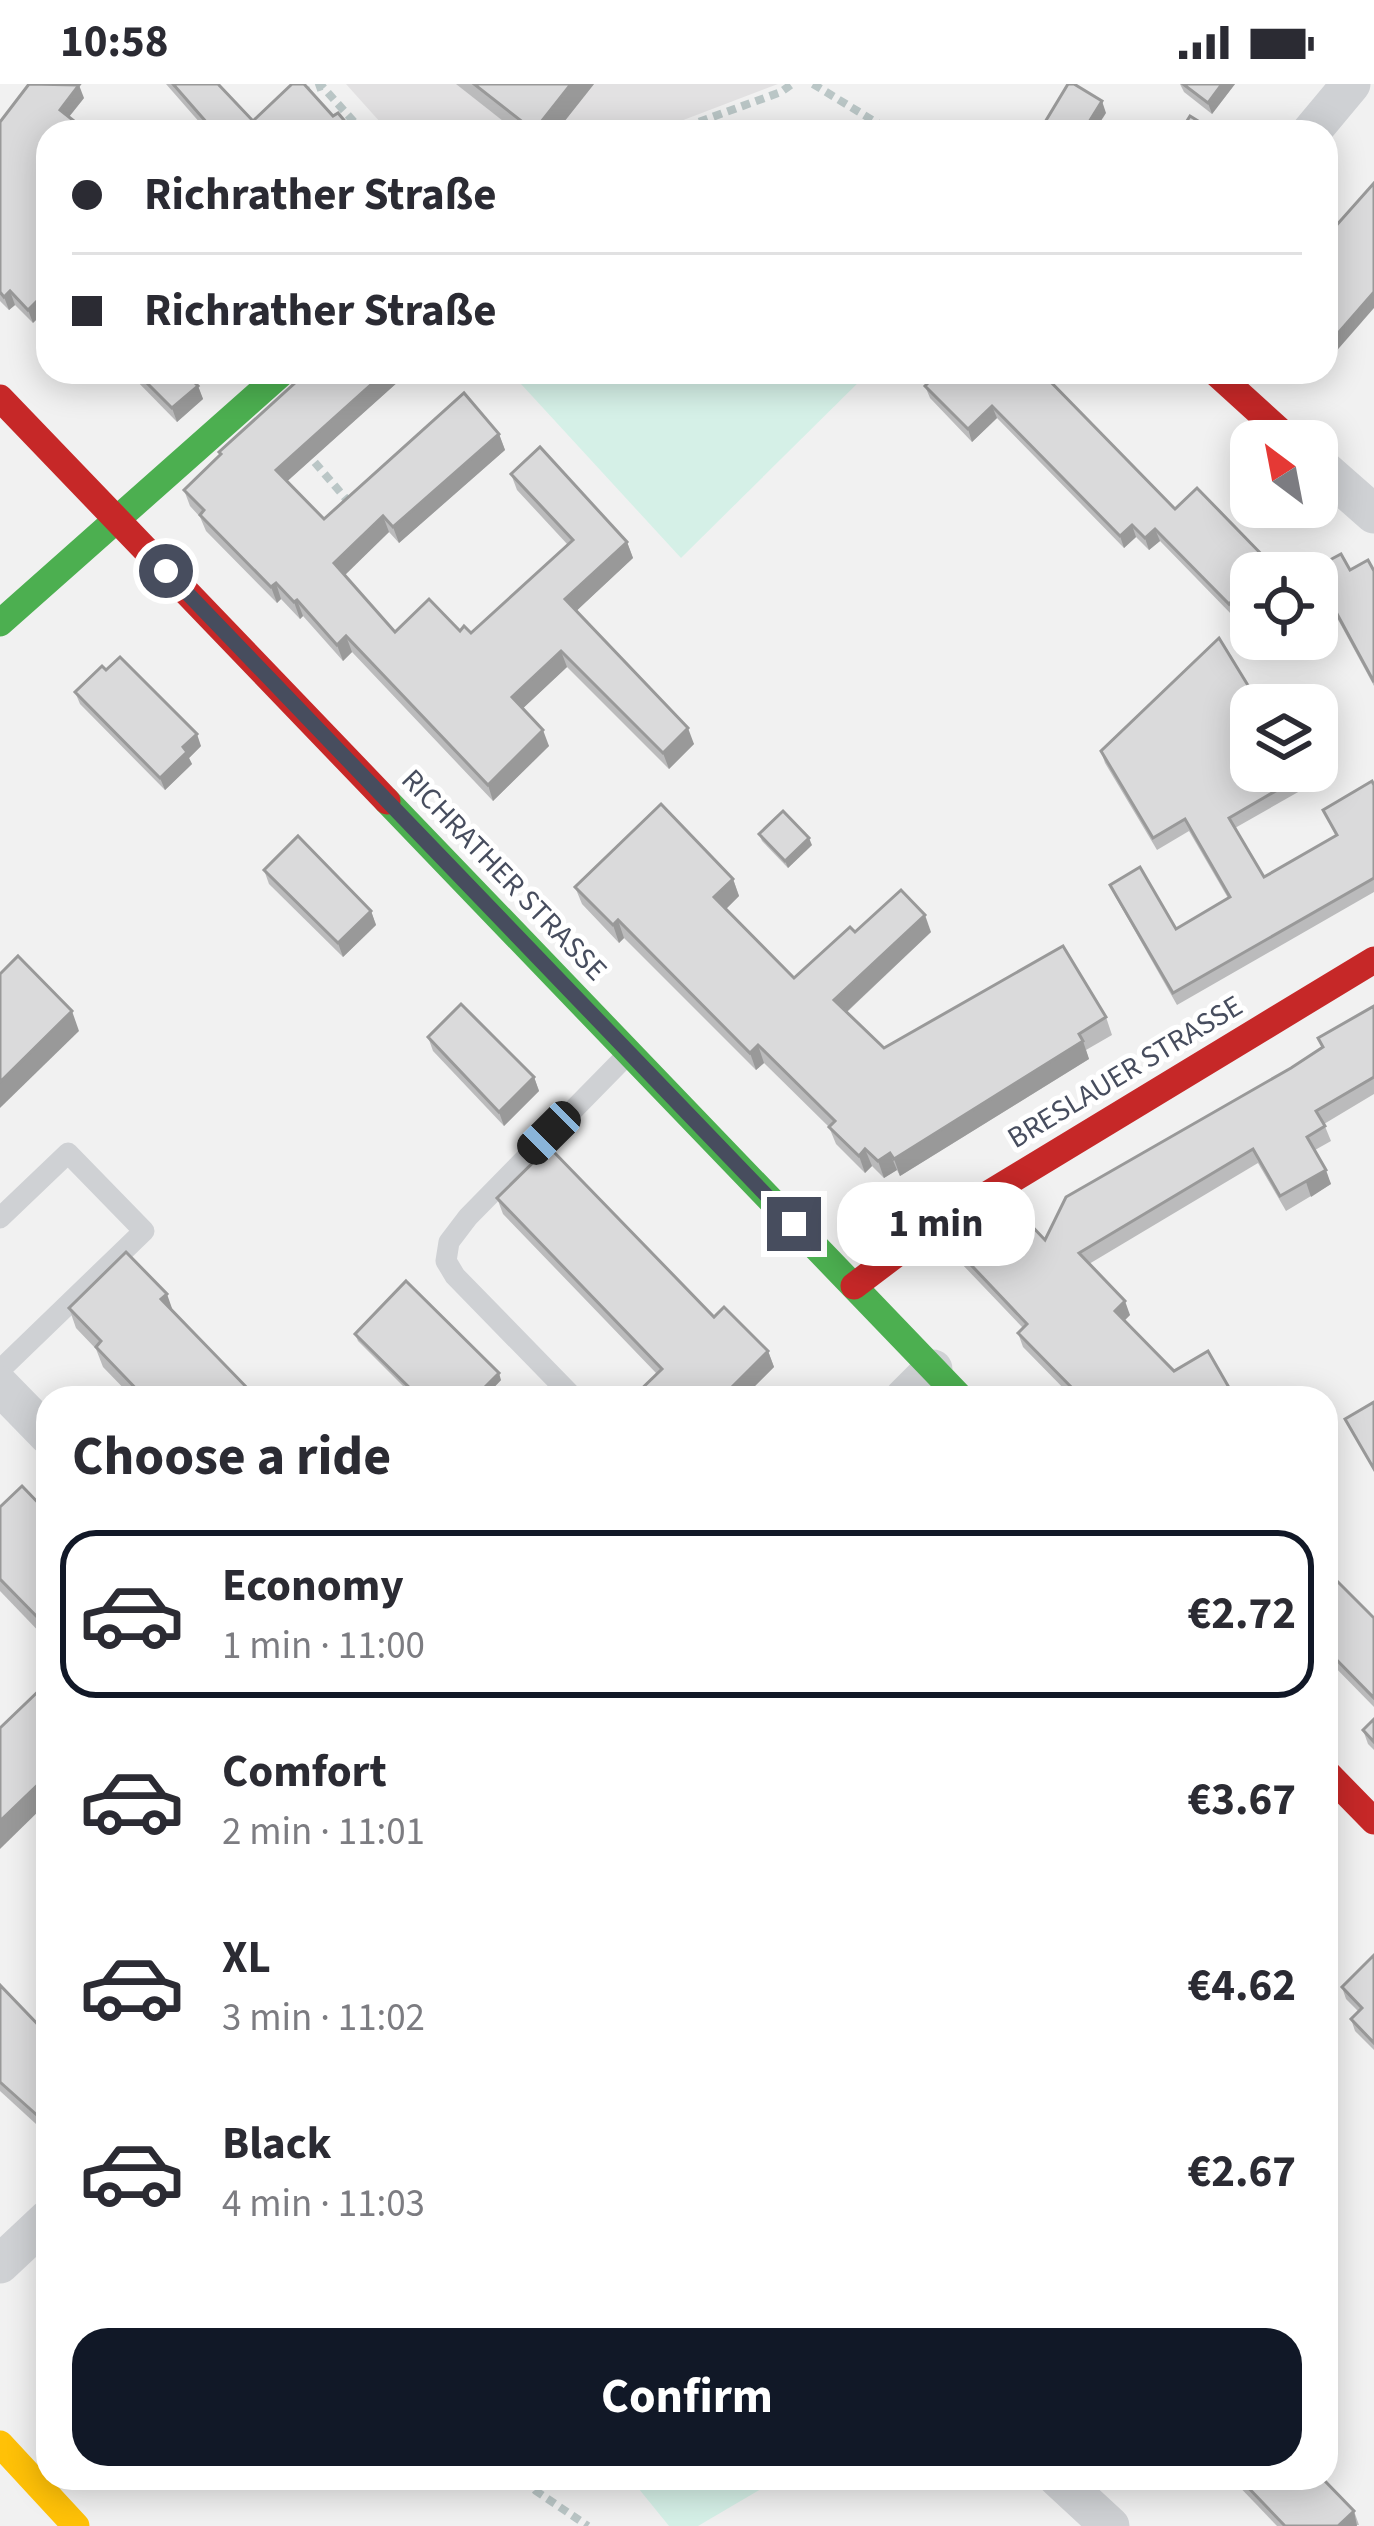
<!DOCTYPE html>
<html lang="en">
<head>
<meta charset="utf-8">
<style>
	body { margin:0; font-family:"Source Sans 3",sans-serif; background:#f7f7f7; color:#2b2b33; height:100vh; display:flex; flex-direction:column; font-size:45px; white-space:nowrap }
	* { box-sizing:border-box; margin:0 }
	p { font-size:39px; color:#7c7c81 }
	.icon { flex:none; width:66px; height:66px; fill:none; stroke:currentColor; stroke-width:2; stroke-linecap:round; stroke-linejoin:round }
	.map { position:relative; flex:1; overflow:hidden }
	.panel { position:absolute; left:36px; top:1302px; width:1302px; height:1104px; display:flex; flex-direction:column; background:#fff; border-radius:36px; box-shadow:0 6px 30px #0003 }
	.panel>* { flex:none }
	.banner { position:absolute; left:36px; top:36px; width:1302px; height:264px; border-radius:36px; box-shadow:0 6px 30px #0003; display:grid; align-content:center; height:264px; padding:0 36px; background:#fff }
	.needle { width:78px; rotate:328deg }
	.tools { position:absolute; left:1230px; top:336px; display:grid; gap:24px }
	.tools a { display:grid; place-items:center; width:108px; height:108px; border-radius:24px; background:#fff; box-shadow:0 6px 30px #0003; font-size:60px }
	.end { position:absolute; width:54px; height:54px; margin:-27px; border:15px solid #474d5e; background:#fff; box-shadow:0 0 0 6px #fff }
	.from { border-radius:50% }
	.bubble { position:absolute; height:84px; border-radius:36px; background:#fff; box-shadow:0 6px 30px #0003; font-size:39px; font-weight:700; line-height:84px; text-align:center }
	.car { position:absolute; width:36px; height:72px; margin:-36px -18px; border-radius:15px; box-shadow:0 0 9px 3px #0007; background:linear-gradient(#222 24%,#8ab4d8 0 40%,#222 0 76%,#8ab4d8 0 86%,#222 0) }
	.banner b { display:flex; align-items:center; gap:42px; height:114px; font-size:45px }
	.banner b+b { border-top:3px solid #e1e1e2 }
	.banner i { width:30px; height:30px; background:#2b2b33 }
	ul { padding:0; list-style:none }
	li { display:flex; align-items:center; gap:36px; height:168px; margin:0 24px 18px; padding:0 12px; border:6px solid transparent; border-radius:36px }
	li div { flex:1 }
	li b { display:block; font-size:45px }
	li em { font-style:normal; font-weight:700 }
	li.active { border-color:#111827 }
	li>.icon { width:108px; height:108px; stroke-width:1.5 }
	h2 { padding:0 36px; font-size:54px; line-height:144px }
	.cta { display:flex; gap:24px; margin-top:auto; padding:24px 36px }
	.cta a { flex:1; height:138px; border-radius:36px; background:#111827; color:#fff; font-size:48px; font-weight:700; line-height:138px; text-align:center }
	.status { display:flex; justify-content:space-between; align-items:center; height:84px; padding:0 60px; background:#fff; direction:ltr }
	.status svg { height:33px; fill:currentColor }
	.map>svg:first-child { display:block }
	.education { fill:#e2e1e2 }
	.green { fill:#d5f0e7 }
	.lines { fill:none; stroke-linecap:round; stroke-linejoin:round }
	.path { stroke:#bac6c6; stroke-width:8; stroke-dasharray:9 6; stroke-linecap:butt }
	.lane { stroke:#cfd1d4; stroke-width:21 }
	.street { stroke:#cfd1d4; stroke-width:39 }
	.fast { stroke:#4caf50; stroke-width:27 }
	.slow { stroke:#ffc107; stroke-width:27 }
	.jam { stroke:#c62828; stroke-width:27 }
	.wall { fill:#bbbbbc }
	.shaded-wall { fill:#999 }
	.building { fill:#dadadb; stroke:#999; stroke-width:3 }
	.route { stroke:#474d5e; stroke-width:15 }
	.labels { text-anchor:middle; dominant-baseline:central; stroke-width:10; stroke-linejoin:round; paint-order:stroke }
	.street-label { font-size:30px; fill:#474d5e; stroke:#fff }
</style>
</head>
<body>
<div class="status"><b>10:58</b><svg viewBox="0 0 49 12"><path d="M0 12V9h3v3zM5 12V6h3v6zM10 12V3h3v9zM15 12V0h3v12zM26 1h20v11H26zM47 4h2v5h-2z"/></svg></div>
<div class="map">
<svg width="1374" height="2442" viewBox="0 0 1374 2442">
	<rect width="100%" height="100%" fill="#f1f1f1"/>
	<path class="education" d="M 346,0 L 778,0 L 652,48 L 389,48 Z"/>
	<g class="green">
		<path d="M 510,288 L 869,288 L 681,474 Z"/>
		<path d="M 630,2394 L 780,2394 L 698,2442 L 669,2442 Z"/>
	</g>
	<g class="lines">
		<g class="path">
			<path d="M 813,0 L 892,48"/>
			<path d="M 302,9 L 322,2 L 363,48"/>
			<path d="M 671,48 L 781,8 L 792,0"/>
			<path d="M 305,367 L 347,416 L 351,412"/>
			<path d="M 526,2394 L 536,2407 L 588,2442"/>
		</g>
		<g class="lane">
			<path d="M 0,1134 L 68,1069 L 144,1147 L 0,1286"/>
			<path d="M 574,1314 L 455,1192 L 446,1177 L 449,1158 L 468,1133 L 629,969"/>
		</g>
		<g class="street">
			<path d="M 1311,48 L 1351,0"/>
			<path d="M 1317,380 L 1374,430"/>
			<path d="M 0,1302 L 48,1351"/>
			<path d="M 904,1314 L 933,1285"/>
			<path d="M 0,2180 L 48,2135"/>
			<path d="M 1058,2394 L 1110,2442"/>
		</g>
		<g class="fast">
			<path d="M 0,539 L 283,288"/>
			<path d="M 387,717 L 961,1314"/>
		</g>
		<path class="slow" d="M 0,2360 L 76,2442"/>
		<g class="jam">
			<path d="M 1215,288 L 1291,357"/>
			<path d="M 0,314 L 387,717"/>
			<path d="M 854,1202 L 924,1149 L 1374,876"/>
			<path d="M 1326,1688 L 1374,1737"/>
		</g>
	</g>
	<g class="wall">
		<path d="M 166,0 L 218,0 L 253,37 L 333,32 L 355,48 L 208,48 Z"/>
		<path d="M 456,0 L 594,0 L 556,48 L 517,48 Z"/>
		<path d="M 1180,0 L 1235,0 L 1212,30 L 1184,8 Z"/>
		<path d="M 84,14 L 69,33 L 33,239 L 15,221 L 9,226 L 0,217 L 0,38 Z"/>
		<path d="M 128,288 L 184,288 L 198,302 L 203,315 L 177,338 Z"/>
		<path d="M 307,288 L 409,288 L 287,397 L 324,435 L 499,350 L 505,366 L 399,459 L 389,448 L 344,491 L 395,548 L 460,547 L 471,549 L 568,461 L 517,406 L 511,390 L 627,458 L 633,474 L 576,527 L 694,660 L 669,685 L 567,583 L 523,624 L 549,662 L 493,717 L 352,568 L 343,577 L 303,532 L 300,535 L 281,515 L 277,519 L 206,447 L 200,433 L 190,422 L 184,406 L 220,371 L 219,368 Z"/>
		<path d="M 939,288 L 1175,425 L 1197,404 L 1233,532 L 1160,457 L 1149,466 L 1136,453 L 1124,464 L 997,334 L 972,358 L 930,314 L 925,302 Z"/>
		<path d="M 1350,486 L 1374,487 L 1374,602 L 1317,497 L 1317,489 Z"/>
		<path d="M 75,608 L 201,662 L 189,674 L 192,680 L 165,706 L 80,620 Z"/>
		<path d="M 1101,667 L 1303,691 L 1307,703 L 1235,744 L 1264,793 L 1336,752 L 1323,726 L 1374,701 L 1374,808 L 1177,921 L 1115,812 L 1110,801 L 1176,845 L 1228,814 L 1189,747 L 1157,766 L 1105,679 Z"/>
		<path d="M 759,750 L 812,761 L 788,784 L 762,757 Z"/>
		<path d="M 264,786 L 371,827 L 376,841 L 343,873 L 269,800 Z"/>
		<path d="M 733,795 L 739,812 L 726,825 L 794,894 L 855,848 L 931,848 L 847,928 L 884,964 L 1106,933 L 1112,951 L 1086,966 L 1089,975 L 900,1092 L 897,1086 L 884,1094 L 872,1082 L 865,1089 L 836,1060 L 829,1043 L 764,979 L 756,986 L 624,854 L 619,859 L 582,820 L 575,803 Z"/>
		<path d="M 1374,922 L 1374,1010 L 1324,1040 L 1331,1057 L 1315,1066 L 1331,1100 L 1286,1127 L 1258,1079 L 1089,1180 L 1130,1231 L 1124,1237 L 1174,1287 L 1235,1314 L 1073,1314 L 1023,1263 L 1018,1249 L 1023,1244 L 960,1178 L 955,1164 L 1045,1156 L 1322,964 L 1318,954 Z"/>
		<path d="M 428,953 L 534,993 L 539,1007 L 504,1042 L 433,967 Z"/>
		<path d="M 497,1114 L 714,1233 L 768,1267 L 774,1283 L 743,1314 L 632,1314 L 657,1290 L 503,1130 Z"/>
		<path d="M 69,1224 L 173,1228 L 256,1314 L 133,1314 L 103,1283 L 96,1265 L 76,1244 Z"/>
		<path d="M 355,1250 L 501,1296 L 484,1314 L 415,1314 L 358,1257 Z"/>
		<path d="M 0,1423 L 48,1429 L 48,1557 L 0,1507 Z"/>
		<path d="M 1326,1486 L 1374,1534 L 1374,1623 L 1326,1574 Z"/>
		<path d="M 1374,1635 L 1374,1666 L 1368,1660 L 1363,1646 Z"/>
		<path d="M 1374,1871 L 1374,1966 L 1355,1947 L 1351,1935 L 1358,1927 L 1346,1915 L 1342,1903 Z"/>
		<path d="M 0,1901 L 48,1951 L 48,2051 L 0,2007 Z"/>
		<path d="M 1231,2394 L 1322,2394 L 1354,2427 L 1359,2441 L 1277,2442 Z"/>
	</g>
	<g class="shaded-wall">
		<path d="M 571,0 L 594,0 L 556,48 L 534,48 Z"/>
		<path d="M 1222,0 L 1235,0 L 1212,30 L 1208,19 Z"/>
		<path d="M 79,1 L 84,14 L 64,39 L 60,26 Z"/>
		<path d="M 1102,17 L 1106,29 L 1094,48 L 1089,38 Z"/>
		<path d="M 48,206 L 48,225 L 33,239 L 28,226 Z"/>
		<path d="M 10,207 L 15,221 L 9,226 L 4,213 Z"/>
		<path d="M 1374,208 L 1374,224 L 1326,279 L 1326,263 Z"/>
		<path d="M 385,288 L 409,288 L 282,402 L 276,386 Z"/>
		<path d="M 1290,288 L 1302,288 L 1293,297 Z"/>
		<path d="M 198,302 L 203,315 L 177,338 L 172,324 Z"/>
		<path d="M 992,322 L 997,334 L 972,358 L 968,345 Z"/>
		<path d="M 499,350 L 505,366 L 399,459 L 393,443 Z"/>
		<path d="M 383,432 L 389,448 L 340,496 L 334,479 Z"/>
		<path d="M 1132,441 L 1136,453 L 1124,464 L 1120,452 Z"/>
		<path d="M 1155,445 L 1160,457 L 1149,466 L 1145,454 Z"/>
		<path d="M 627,458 L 633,474 L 571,532 L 565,515 Z"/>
		<path d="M 1270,479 L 1274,489 L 1260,489 Z"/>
		<path d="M 1251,498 L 1251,514 L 1233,532 L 1229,520 Z"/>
		<path d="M 276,499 L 281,515 L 277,519 L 271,503 Z"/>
		<path d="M 297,516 L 303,532 L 300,535 L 294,518 Z"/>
		<path d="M 346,552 L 352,568 L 343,577 L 337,561 Z"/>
		<path d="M 561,567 L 567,583 L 518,629 L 512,613 Z"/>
		<path d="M 688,644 L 694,660 L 669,685 L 663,669 Z"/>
		<path d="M 543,646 L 549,662 L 493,717 L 488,701 Z"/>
		<path d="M 197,650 L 201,662 L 189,674 L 192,680 L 165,706 L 160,694 L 183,663 Z"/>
		<path d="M 809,754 L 812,761 L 788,784 L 785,777 Z"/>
		<path d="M 733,795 L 739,812 L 721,830 L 714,813 Z"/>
		<path d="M 371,827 L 376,841 L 343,873 L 338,859 Z"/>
		<path d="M 925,831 L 931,848 L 841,933 L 834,916 Z"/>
		<path d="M 618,836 L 624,854 L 619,859 L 613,841 Z"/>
		<path d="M 72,927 L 79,947 L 0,1024 L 0,998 Z"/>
		<path d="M 1083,957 L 1089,975 L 900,1092 L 894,1075 Z"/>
		<path d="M 758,961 L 764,979 L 756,986 L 750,969 Z"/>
		<path d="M 534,993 L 539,1007 L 504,1042 L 499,1028 Z"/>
		<path d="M 865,1065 L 872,1082 L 865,1089 L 859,1072 Z"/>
		<path d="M 890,1069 L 897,1086 L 884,1094 L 878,1077 Z"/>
		<path d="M 1326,1086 L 1331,1100 L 1311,1113 L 1306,1098 Z"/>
		<path d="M 167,1210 L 174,1230 L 161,1215 Z"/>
		<path d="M 1125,1217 L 1130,1231 L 1120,1241 L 1115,1227 Z"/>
		<path d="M 768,1267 L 774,1283 L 743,1314 L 736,1314 L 732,1303 Z"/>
		<path d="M 499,1289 L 501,1296 L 484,1314 L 474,1314 Z"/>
		<path d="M 48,1691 L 48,1718 L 0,1765 L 0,1737 Z"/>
		<path d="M 1354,2427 L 1357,2442 L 1338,2442 Z"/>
	</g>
	<g class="building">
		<path d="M 29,0 L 79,1 L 60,26 L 88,48 L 48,48 L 48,206 L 28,226 L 10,207 L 4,213 L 0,208 L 0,38 Z"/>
		<path d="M 173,0 L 218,0 L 253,37 L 292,0 L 304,0 L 333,32 L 338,29 L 354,48 L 215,48 Z"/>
		<path d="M 474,0 L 571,0 L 534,47 Z"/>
		<path d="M 1068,0 L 1074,0 L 1102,17 L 1089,38 L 1105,48 L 1039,48 Z"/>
		<path d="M 1183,0 L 1222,0 L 1208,19 Z"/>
		<path d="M 1190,32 L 1216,48 L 1180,48 Z"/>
		<path d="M 1374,99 L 1374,208 L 1326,263 L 1326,153 Z"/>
		<path d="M 136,288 L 184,288 L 198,302 L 172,324 Z"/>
		<path d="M 307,288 L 385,288 L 276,386 L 324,435 L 464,309 L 499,350 L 393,443 L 383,432 L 334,479 L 395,548 L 429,515 L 460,547 L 464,542 L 471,549 L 573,456 L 511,390 L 540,363 L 627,458 L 565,515 L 688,644 L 663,669 L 561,567 L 512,613 L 543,646 L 488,701 L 346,552 L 337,561 L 297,516 L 294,518 L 276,499 L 271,503 L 200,431 L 204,426 L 184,406 L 221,370 L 219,368 Z"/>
		<path d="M 939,288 L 1041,288 L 1175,425 L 1197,404 L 1270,479 L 1260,489 L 1251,489 L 1251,498 L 1229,520 L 1155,445 L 1145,454 L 1132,441 L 1120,452 L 992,322 L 968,345 L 925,302 Z"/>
		<path d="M 1341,470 L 1350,486 L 1368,476 L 1374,487 L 1374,598 L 1317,493 L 1317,489 L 1313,485 Z"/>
		<path d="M 1219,554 L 1260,621 L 1251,621 L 1251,687 L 1300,687 L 1303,691 L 1229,734 L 1264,793 L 1337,751 L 1323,726 L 1372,697 L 1374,701 L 1374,794 L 1173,909 L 1110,801 L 1140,783 L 1176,845 L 1230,813 L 1185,735 L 1153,754 L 1101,667 Z"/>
		<path d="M 120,573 L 197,650 L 183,663 L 187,668 L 160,694 L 75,608 L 102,582 L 106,586 Z"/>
		<path d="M 661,720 L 733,795 L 714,813 L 794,894 L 850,843 L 855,848 L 901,806 L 925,831 L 834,916 L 884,964 L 1063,862 L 1106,933 L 1079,950 L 1083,957 L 894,1075 L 890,1069 L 878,1077 L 865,1065 L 859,1072 L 829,1043 L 835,1037 L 758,961 L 750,969 L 618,836 L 613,841 L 575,803 Z"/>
		<path d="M 783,727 L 809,754 L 785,777 L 759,750 Z"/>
		<path d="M 298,752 L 371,827 L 338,859 L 264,786 Z"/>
		<path d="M 18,872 L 72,927 L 0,998 L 0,890 Z"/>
		<path d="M 461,920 L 534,993 L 499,1028 L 428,953 Z"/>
		<path d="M 1374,922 L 1374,993 L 1316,1027 L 1325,1042 L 1307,1053 L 1326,1086 L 1280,1112 L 1253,1065 L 1079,1169 L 1125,1217 L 1115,1227 L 1174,1287 L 1208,1267 L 1235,1314 L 1082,1314 L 1018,1249 L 1027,1240 L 955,1164 L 991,1129 L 1009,1118 L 1045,1156 L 1066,1113 L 1291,984 L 1323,963 L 1318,954 Z"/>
		<path d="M 549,1063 L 714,1233 L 724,1223 L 768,1267 L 732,1303 L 742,1314 L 632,1314 L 662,1285 L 497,1114 Z"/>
		<path d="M 126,1168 L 167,1210 L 161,1215 L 255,1312 L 253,1314 L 145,1314 L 96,1263 L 101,1257 L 69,1224 Z"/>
		<path d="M 406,1197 L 499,1289 L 474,1314 L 420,1314 L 355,1250 Z"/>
		<path d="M 1374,1318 L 1374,1385 L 1345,1335 Z"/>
		<path d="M 22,1402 L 48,1429 L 48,1544 L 0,1495 L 0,1423 Z"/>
		<path d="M 1326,1486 L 1374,1534 L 1374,1614 L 1326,1565 Z"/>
		<path d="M 48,1598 L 48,1691 L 0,1737 L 0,1644 Z"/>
		<path d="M 1374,1635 L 1374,1658 L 1363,1646 Z"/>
		<path d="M 1374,1871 L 1374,1959 L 1351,1935 L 1362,1924 L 1342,1903 Z"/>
		<path d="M 0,1901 L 48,1951 L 48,2041 L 0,1998 Z"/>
		<path d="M 1239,2394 L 1322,2394 L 1354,2427 L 1338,2442 L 1285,2442 Z"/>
	</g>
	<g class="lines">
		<path class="route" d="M 166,487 L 794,1140"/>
	</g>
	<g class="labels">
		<g class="street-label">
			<text transform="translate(504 791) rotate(46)">RICHRATHER STRASSE</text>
			<text transform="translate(1125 988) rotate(-31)">BRESLAUER STRASSE</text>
		</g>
	</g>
</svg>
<div class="tools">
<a><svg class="needle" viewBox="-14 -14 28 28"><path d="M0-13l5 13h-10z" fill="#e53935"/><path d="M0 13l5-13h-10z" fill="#7c7c81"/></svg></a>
<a><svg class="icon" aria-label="locate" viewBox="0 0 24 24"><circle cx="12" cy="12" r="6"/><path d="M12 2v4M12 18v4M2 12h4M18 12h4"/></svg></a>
<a><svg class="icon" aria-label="layers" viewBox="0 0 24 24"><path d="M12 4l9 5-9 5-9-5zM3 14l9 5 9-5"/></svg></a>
</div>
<i class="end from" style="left:166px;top:487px"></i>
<i class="end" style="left:794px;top:1140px"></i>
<div class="bubble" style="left:837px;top:1098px;width:198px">1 min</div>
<i class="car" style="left:549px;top:1049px;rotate:225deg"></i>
<div class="banner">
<b><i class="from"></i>Richrather Straße</b>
<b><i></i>Richrather Straße</b>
</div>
<section class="panel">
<h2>Choose a ride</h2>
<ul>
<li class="active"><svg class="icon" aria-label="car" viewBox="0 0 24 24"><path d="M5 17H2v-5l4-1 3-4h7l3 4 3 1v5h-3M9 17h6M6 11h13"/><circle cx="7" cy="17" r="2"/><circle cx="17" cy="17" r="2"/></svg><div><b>Economy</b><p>1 min · 11:00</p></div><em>€2.72</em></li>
<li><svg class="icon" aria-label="car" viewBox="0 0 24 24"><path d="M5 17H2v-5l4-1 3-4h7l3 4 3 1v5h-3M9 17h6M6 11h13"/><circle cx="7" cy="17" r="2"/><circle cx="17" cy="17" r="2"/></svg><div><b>Comfort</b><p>2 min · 11:01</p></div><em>€3.67</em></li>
<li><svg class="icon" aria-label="car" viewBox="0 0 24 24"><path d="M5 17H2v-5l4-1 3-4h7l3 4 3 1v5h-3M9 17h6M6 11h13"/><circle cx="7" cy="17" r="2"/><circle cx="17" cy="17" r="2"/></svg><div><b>XL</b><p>3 min · 11:02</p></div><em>€4.62</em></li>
<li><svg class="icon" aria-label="car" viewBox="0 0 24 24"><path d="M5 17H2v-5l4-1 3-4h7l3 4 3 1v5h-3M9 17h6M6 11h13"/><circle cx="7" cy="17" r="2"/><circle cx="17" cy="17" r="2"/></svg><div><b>Black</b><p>4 min · 11:03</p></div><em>€2.67</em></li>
</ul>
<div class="cta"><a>Confirm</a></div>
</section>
</div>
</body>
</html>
